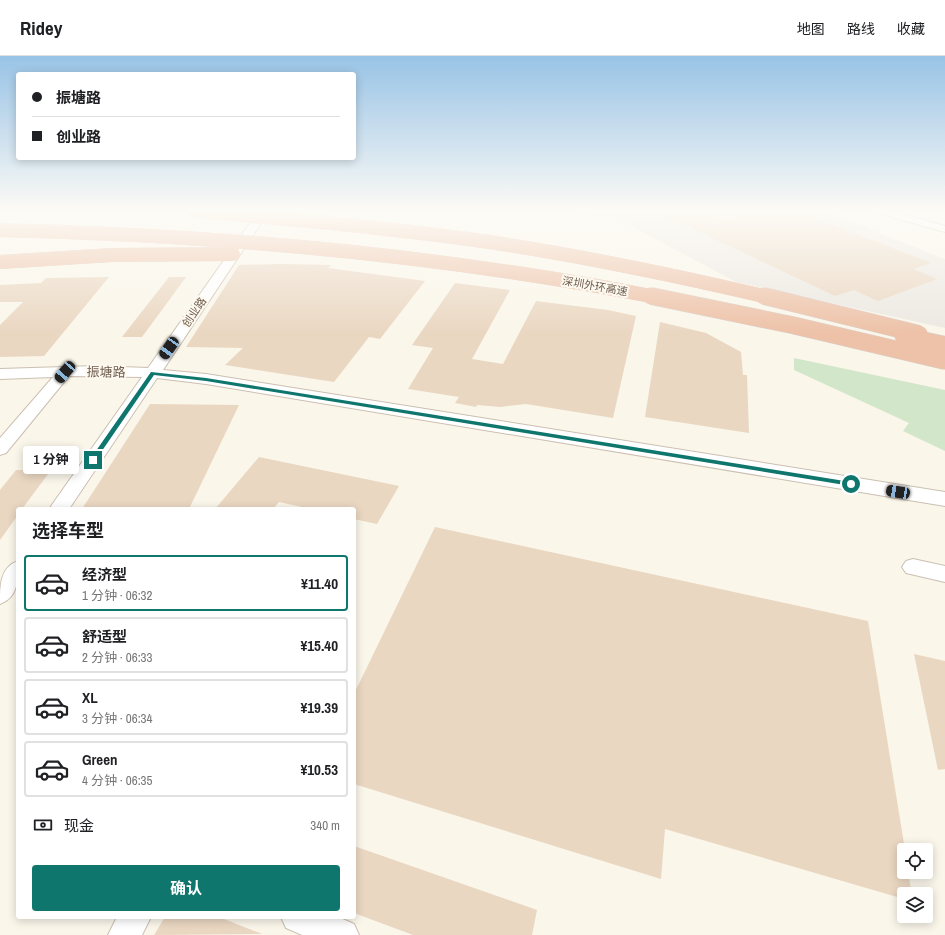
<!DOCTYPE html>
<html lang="zh">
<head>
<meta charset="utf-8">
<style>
	body { margin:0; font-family:"Archivo Narrow","Noto Sans SC",sans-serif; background:#f6f6f6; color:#202124; height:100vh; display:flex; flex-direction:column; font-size:15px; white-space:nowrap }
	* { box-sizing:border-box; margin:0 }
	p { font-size:13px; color:#757577 }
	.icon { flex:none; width:22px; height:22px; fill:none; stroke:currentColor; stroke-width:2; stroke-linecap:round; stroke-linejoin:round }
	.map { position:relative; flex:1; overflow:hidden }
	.panel { position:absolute; left:16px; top:451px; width:340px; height:412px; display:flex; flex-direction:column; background:#fff; border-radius:4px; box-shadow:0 2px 10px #0003 }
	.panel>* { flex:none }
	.guide { position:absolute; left:16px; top:16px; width:340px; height:88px; border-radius:4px; box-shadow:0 2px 10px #0003; display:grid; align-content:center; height:88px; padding:0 16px; background:#fff }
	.fabs { position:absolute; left:897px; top:787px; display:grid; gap:8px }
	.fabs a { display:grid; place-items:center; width:36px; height:36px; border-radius:4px; background:#fff; box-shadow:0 2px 10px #0003; font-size:20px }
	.end { position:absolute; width:18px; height:18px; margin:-9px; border:5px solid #0f766e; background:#fff; box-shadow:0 0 0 2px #fff }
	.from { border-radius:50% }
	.bubble { position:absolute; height:28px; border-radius:4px; background:#fff; box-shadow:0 2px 10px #0003; font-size:13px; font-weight:700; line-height:28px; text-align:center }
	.car { position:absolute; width:12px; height:24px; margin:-12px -6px; border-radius:5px; box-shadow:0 0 3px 1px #0007; background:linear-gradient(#222 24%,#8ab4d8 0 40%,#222 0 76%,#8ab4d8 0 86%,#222 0) }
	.guide b { display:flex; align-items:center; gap:14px; height:38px; font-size:15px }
	.guide b+b { border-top:1px solid #e0e0e0 }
	.guide i { width:10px; height:10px; background:#202124 }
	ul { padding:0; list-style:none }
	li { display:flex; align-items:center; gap:12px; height:56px; margin:0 8px 6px; padding:0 8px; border:2px solid #e0e0e0; border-radius:4px }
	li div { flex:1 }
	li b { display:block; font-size:15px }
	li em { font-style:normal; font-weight:700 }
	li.selected { border-color:#0f766e }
	li>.icon { width:36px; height:36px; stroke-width:1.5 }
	h2 { padding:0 16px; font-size:18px; line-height:48px }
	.pay { display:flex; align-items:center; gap:10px; height:44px; padding:0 16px; font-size:15px }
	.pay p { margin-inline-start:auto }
	.cta { display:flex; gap:8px; margin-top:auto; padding:8px 16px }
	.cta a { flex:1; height:46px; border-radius:4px; background:#0f766e; color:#fff; font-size:16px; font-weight:700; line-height:46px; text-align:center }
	header { display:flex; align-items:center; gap:24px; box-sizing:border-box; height:56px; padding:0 20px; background:#fff; border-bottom:1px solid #e0e0e0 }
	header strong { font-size:19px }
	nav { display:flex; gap:22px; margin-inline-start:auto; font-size:14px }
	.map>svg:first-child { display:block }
	.industrial { fill:#ece8e2 }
	.green { fill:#d2e6c9 }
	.building { fill:#ead7c2 }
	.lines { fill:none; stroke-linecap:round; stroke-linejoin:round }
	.minor-casing { stroke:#cbbfb1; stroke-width:2 }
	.minor { fill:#fff; fill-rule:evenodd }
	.highway-bridge-far1-casing { stroke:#d8d2ce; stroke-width:14; stroke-linecap:butt }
	.highway-bridge-casing { stroke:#d8d2ce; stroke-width:18; stroke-linecap:butt }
	.highway-bridge-far1 { stroke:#edc2a8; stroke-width:14 }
	.highway-bridge { stroke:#edc2a8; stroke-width:17 }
	.route { fill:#0f766e }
	.labels { text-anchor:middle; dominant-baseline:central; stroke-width:4; stroke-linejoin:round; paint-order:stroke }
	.far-street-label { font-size:11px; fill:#726050; stroke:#fdf9f0 }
	.street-label { font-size:13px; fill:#726050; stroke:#fdf9f0 }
</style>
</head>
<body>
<header>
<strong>Ridey</strong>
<nav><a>地图</a><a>路线</a><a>收藏</a></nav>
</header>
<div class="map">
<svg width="945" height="879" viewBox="0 0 945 879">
	<rect width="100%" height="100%" fill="#faf6ea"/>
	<path class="industrial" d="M 552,154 L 821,154 L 945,203 L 945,272 L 736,226 L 622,165 Z"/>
	<path class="green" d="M 794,302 L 945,334 L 945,395 L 903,375 L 909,367 L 794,314 Z"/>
	<g class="building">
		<path d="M 653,154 L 710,154 L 712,168 L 765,154 L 795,154 L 931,207 L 913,213 L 937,223 L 878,245 L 854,234 L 835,240 Z"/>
		<path d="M 281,208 L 331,209 L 328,212 L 425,225 L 380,283 L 369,281 L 334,326 L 225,309 L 243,292 L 186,291 L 239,209 Z"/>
		<path d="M 109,221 L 44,300 L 0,301 L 0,269 L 23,246 L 0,246 L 0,229 L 41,227 L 46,222 Z"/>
		<path d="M 169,221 L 186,221 L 142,281 L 122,281 Z"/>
		<path d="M 455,227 L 510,234 L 472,303 L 503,308 L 536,245 L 608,254 L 636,260 L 613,362 L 526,348 L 500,351 L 477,349 L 476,351 L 455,347 L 459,341 L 408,333 L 433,292 L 412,289 Z"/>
		<path d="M 660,266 L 706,277 L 741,296 L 743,319 L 747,319 L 749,377 L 645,361 Z"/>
		<path d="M 150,348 L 239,349 L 189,453 L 82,453 Z"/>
		<path d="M 259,401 L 399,430 L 377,468 L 354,463 L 354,453 L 311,453 L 279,446 L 273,453 L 215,453 Z"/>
		<path d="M 16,414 L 51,414 L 22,453 L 18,453 L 18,459 L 0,484 L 0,434 Z"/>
		<path d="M 435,471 L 868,565 L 905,794 L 904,816 L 908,816 L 912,838 L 904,838 L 904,843 L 665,773 L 661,823 L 354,728 L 354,638 Z"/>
		<path d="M 914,598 L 945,605 L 945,713 L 938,714 Z"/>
		<path d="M 354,790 L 537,854 L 532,879 L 413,879 L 354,857 Z"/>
		<path d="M 165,861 L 219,861 L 262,878 L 154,879 Z"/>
	</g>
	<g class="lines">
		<defs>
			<g id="minor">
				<path d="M 873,154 L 889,154 L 945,170 L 945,176 L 874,156 Z"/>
				<path d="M 262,155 L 267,158 L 163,314 L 206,318 L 945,436 L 945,450 L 206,328 L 157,322 L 69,453 L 49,453 L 142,321 L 69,320 L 6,397 L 0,399 L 0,382 L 53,321 L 0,323 L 0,313 L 96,310 L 148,312 L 258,156 Z"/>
				<path d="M 913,503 L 945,510 L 945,526 L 906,517 L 902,511 L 906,505 Z"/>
				<path d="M 18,505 C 18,522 19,541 0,548 C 0,530 0,511 18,505 Z"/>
				<path d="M 117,861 L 151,861 L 142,879 L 108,879 Z"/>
				<path d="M 281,861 L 338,861 L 354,868 L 359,879 L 302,879 L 286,872 Z"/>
			</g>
		</defs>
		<use href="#minor" class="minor-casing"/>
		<use href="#minor" class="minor"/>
		<defs>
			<g id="highway-bridge-far1">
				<path d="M 192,154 C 293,164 395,172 496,187 C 587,201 678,220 768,241"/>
				<path d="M 0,174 C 221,179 440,199 656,241"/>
				<path d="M 0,206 L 112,199 L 233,198"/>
			</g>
			<g id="highway-bridge">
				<path d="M 651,240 L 792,269 L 945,305"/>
				<path d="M 764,240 L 919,278"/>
				<path d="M 903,280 L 945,289"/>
			</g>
		</defs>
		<use href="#highway-bridge-far1" class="highway-bridge-far1-casing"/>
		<use href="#highway-bridge" class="highway-bridge-casing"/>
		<use href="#highway-bridge-far1" class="highway-bridge-far1"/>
		<use href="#highway-bridge" class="highway-bridge"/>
	</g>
	<linearGradient id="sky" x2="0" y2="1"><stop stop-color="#98c3e6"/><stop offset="0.56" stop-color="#fdfbf6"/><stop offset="1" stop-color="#fdfbf6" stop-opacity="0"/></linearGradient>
	<rect width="945" height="277" fill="url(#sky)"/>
	<path class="route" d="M 151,316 L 206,322 L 851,426 L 854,428 L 851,430 L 206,325 L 154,319 L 95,405 L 91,405 L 91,402 Z"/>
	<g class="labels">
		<g class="far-street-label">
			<text transform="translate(595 230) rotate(10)">深圳外环高速</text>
			<text transform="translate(194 256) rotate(-56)">创业路</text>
		</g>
		<g class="street-label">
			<text transform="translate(106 316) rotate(1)">振塘路</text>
		</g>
	</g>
</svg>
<div class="fabs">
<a><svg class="icon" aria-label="locate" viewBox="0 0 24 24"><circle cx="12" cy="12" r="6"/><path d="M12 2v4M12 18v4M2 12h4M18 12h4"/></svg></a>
<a><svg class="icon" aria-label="layers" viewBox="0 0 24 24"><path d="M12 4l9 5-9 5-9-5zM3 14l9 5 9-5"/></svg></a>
</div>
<i class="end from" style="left:851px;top:428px"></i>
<i class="end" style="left:93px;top:404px"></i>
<div class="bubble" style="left:23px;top:390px;width:56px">1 分钟</div>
<i class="car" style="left:169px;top:292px;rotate:215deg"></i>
<i class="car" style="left:65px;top:316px;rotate:221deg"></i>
<i class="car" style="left:898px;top:436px;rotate:279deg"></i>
<div class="guide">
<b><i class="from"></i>振塘路</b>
<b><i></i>创业路</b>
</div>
<section class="panel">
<h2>选择车型</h2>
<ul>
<li class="selected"><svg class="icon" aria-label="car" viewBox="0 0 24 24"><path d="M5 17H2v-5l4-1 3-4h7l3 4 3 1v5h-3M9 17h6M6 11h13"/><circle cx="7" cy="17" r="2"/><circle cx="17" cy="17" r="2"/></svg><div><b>经济型</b><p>1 分钟 · 06:32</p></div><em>¥11.40</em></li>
<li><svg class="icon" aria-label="car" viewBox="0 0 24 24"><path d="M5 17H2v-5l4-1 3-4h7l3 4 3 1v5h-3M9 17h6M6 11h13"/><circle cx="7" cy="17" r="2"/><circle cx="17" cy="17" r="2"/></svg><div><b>舒适型</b><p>2 分钟 · 06:33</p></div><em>¥15.40</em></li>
<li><svg class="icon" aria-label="car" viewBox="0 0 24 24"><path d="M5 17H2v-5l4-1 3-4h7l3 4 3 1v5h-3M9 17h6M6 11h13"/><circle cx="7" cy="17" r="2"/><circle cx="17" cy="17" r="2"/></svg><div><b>XL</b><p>3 分钟 · 06:34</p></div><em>¥19.39</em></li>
<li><svg class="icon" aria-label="car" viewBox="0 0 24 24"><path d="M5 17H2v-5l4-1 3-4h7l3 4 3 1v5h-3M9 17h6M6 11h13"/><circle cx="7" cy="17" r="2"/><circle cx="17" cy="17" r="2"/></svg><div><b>Green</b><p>4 分钟 · 06:35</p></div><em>¥10.53</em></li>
</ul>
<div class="pay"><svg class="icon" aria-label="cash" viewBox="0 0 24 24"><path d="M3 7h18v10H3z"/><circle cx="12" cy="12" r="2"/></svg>现金<p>340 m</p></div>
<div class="cta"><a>确认</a></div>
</section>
</div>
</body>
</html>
